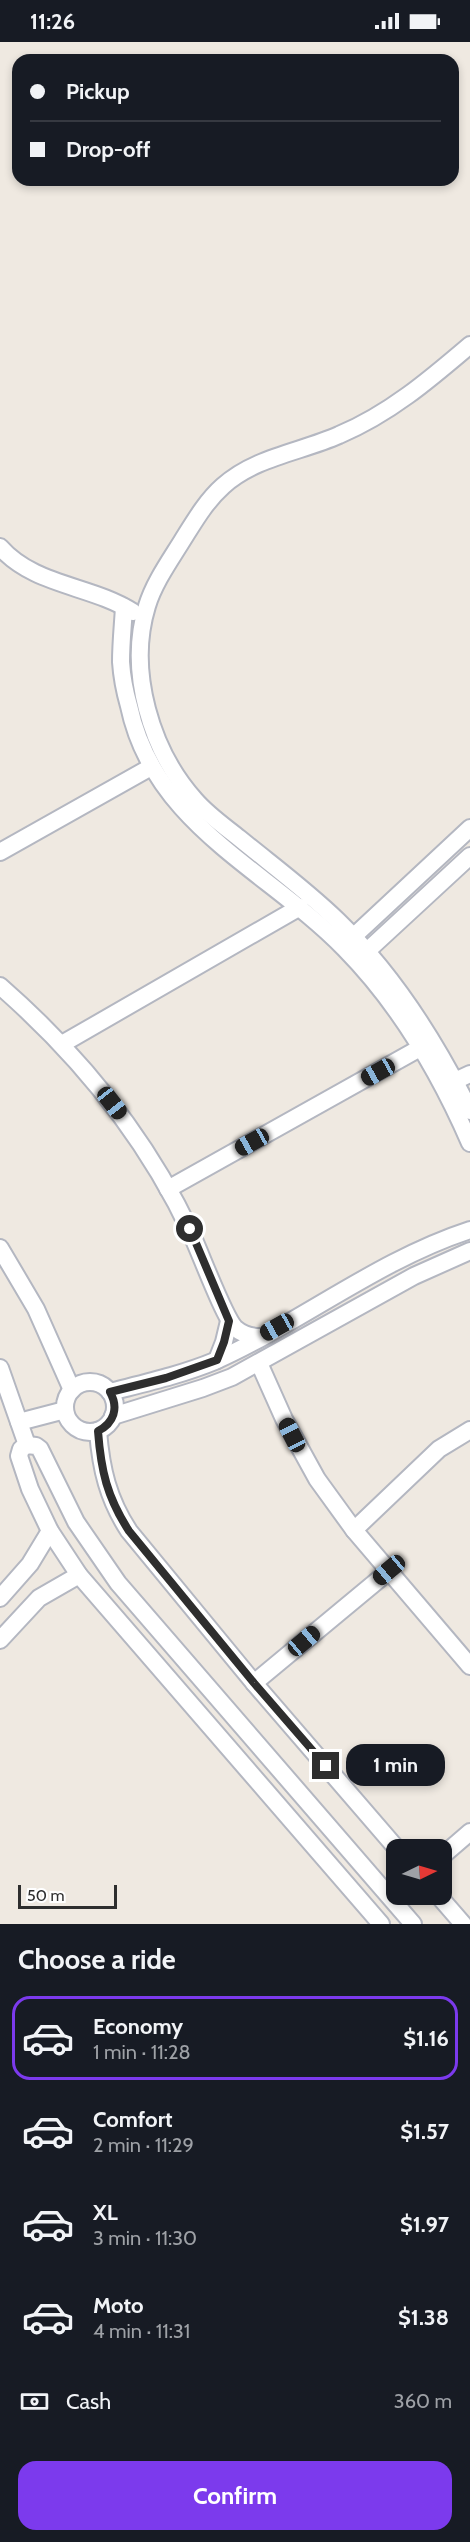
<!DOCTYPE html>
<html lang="en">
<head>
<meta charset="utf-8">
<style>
	body { margin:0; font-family:Cabin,sans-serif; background:#20242c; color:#f1f3f6; height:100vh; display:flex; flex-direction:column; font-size:22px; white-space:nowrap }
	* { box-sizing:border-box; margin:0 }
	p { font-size:20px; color:#9ea1a6 }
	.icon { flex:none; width:33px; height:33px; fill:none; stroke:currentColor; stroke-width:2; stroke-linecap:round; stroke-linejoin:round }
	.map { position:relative; height:1882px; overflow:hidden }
	.details { display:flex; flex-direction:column; background:#171b24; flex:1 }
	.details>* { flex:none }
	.guide { position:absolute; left:12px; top:12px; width:447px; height:132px; border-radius:18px; box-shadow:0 3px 9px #0003; display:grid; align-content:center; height:132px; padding:0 18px; background:#171b24 }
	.needle { width:39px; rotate:85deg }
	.fabs { position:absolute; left:386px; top:1797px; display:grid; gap:12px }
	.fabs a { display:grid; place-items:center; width:66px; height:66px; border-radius:12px; background:#171b24; box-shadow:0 3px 9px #0003; font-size:30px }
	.scale { position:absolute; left:18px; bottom:15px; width:99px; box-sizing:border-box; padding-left:6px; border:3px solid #2e2e2e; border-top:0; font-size:16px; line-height:21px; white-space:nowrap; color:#2e2e2e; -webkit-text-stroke:4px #fff; paint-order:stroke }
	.end { position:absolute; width:27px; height:27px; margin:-14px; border:8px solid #2e2e2e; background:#fff; box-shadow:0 0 0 3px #fff }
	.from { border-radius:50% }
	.bubble { position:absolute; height:42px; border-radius:18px; background:#171b24; box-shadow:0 3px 9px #0003; font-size:20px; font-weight:800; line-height:42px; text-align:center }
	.car { position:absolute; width:18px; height:36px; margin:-18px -9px; border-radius:8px; box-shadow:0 0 4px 2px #0007; background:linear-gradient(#222 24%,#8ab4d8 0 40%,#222 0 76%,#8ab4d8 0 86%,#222 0) }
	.guide b { display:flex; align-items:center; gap:21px; height:57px; font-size:22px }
	.guide b+b { border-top:2px solid #363941 }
	.guide i { width:15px; height:15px; background:#f1f3f6 }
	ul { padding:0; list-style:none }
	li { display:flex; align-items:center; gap:18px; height:84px; margin:0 12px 9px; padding:0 6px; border:3px solid transparent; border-radius:18px }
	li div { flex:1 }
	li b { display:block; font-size:22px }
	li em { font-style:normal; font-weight:800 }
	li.selected { border-color:#7c3aed }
	li>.icon { width:54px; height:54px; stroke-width:1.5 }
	h2 { padding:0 18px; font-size:27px; line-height:72px }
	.pay { display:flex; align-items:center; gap:15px; height:66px; padding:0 18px; font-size:22px }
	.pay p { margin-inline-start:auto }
	.cta { display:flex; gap:12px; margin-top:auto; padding:12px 18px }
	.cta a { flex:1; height:69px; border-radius:18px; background:#7c3aed; color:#fff; font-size:24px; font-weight:800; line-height:69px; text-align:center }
	.status { display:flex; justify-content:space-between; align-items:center; height:42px; padding:0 30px; background:#171b24; direction:ltr }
	.status svg { height:16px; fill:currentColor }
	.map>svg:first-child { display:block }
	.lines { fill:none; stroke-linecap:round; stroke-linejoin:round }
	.minor-casing { stroke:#b4b7c1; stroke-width:20 }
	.minor { stroke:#fff; stroke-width:16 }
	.route { stroke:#2e2e2e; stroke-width:8 }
</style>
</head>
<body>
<div class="status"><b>11:26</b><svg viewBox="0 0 49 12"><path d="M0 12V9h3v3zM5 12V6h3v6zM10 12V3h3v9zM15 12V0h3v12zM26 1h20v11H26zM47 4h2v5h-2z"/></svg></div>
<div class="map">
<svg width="470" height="1882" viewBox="0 0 470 1882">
	<rect width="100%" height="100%" fill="#efe9e1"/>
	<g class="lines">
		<defs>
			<g id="minor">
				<path d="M 470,303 C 429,338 389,372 339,393 C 301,410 255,415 223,444 C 206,459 194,480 182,499 C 169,520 154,541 147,564 C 127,629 151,709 195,758 C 208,773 224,784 239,796 C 272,823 306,848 337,878 C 393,932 436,1000 470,1069"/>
				<path d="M 0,505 C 34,544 91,543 133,570"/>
				<path d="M 124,565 C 123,583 121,601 121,620 C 122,635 125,650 129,664 C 154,783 267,827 345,907 C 398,961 440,1032 470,1101"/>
				<path d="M 0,810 L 151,725"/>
				<path d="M 353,895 L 470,786"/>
				<path d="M 366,910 L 470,814"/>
				<path d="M 0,944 C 80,1014 146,1095 191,1191 C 200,1210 224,1275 235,1286 C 242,1292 251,1295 260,1295"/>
				<path d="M 62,1002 L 300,865"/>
				<path d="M 455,1039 L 470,1032"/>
				<path d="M 168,1147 L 420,1006"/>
				<path d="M 0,1206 L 36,1267 L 72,1348"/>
				<path d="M 217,1318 L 224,1300 L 229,1279"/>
				<path d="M 259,1321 L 284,1377 L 317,1437 L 354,1488 L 470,1624"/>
				<path d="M 0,1326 L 27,1403"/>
				<circle cx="90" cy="1365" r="25"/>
				<path d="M 110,1350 C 145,1341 181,1333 215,1319 C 302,1280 378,1218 470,1188"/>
				<path d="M 113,1374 L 203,1346 L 232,1335 L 414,1234 L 470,1209"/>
				<path d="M 19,1380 L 65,1368"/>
				<path d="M 98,1389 C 101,1427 108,1457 129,1489 L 254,1641 L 398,1808"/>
				<path d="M 354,1488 L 439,1407 L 470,1388"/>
				<path d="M 0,1556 L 30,1522 L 50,1489"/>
				<path d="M 0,1598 L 39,1556 L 79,1533"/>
				<path d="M 254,1641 L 389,1529"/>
				<path d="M 441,1815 L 470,1790"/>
				<path d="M 437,1852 L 463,1882"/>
				<path d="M 381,1882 L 79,1533 L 50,1489 L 30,1447 L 19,1414 L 21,1407 L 27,1403 L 36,1404 L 40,1407 L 76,1480 L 118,1541 L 413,1882"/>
			</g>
		</defs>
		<use href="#minor" class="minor-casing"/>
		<use href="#minor" class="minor"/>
	</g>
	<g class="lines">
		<path class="route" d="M 190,1187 L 229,1279 L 224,1300 L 217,1318 L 166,1336 L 110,1350 C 119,1366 114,1381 98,1389 C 101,1429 107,1455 129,1489 L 254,1641 L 326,1724"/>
	</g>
</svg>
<div class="fabs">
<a><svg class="needle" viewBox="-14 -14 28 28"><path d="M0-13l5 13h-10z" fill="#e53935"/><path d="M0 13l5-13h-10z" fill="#9ea1a6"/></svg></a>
</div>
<div class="scale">50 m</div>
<i class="end from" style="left:190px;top:1187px"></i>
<i class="end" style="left:326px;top:1724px"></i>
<div class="bubble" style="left:346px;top:1702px;width:99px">1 min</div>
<i class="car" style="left:378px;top:1030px;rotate:241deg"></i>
<i class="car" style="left:112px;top:1061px;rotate:142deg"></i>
<i class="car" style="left:252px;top:1100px;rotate:241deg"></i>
<i class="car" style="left:277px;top:1285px;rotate:241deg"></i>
<i class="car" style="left:292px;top:1393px;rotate:333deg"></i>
<i class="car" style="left:389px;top:1528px;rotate:230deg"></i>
<i class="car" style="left:304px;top:1599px;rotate:50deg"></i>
<div class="guide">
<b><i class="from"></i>Pickup</b>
<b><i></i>Drop-off</b>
</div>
</div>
<section class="details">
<h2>Choose a ride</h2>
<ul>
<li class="selected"><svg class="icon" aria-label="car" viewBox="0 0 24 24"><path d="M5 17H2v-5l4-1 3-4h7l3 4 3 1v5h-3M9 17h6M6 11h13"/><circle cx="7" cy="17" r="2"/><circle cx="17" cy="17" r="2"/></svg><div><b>Economy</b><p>1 min · 11:28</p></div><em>$1.16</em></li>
<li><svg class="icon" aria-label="car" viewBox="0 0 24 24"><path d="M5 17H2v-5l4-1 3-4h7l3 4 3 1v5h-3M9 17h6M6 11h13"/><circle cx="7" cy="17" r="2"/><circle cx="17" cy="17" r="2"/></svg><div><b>Comfort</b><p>2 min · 11:29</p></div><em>$1.57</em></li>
<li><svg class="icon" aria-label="car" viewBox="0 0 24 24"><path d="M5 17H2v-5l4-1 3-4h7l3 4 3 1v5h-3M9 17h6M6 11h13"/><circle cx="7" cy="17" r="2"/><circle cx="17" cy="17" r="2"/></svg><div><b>XL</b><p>3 min · 11:30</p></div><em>$1.97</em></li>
<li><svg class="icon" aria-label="car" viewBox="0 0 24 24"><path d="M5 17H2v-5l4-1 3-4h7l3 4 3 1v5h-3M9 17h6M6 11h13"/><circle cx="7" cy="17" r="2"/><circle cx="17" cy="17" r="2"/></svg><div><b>Moto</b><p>4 min · 11:31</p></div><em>$1.38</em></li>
</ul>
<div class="pay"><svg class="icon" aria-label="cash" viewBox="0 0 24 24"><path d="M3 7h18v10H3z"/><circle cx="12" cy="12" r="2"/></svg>Cash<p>360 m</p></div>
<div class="cta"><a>Confirm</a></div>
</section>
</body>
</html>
